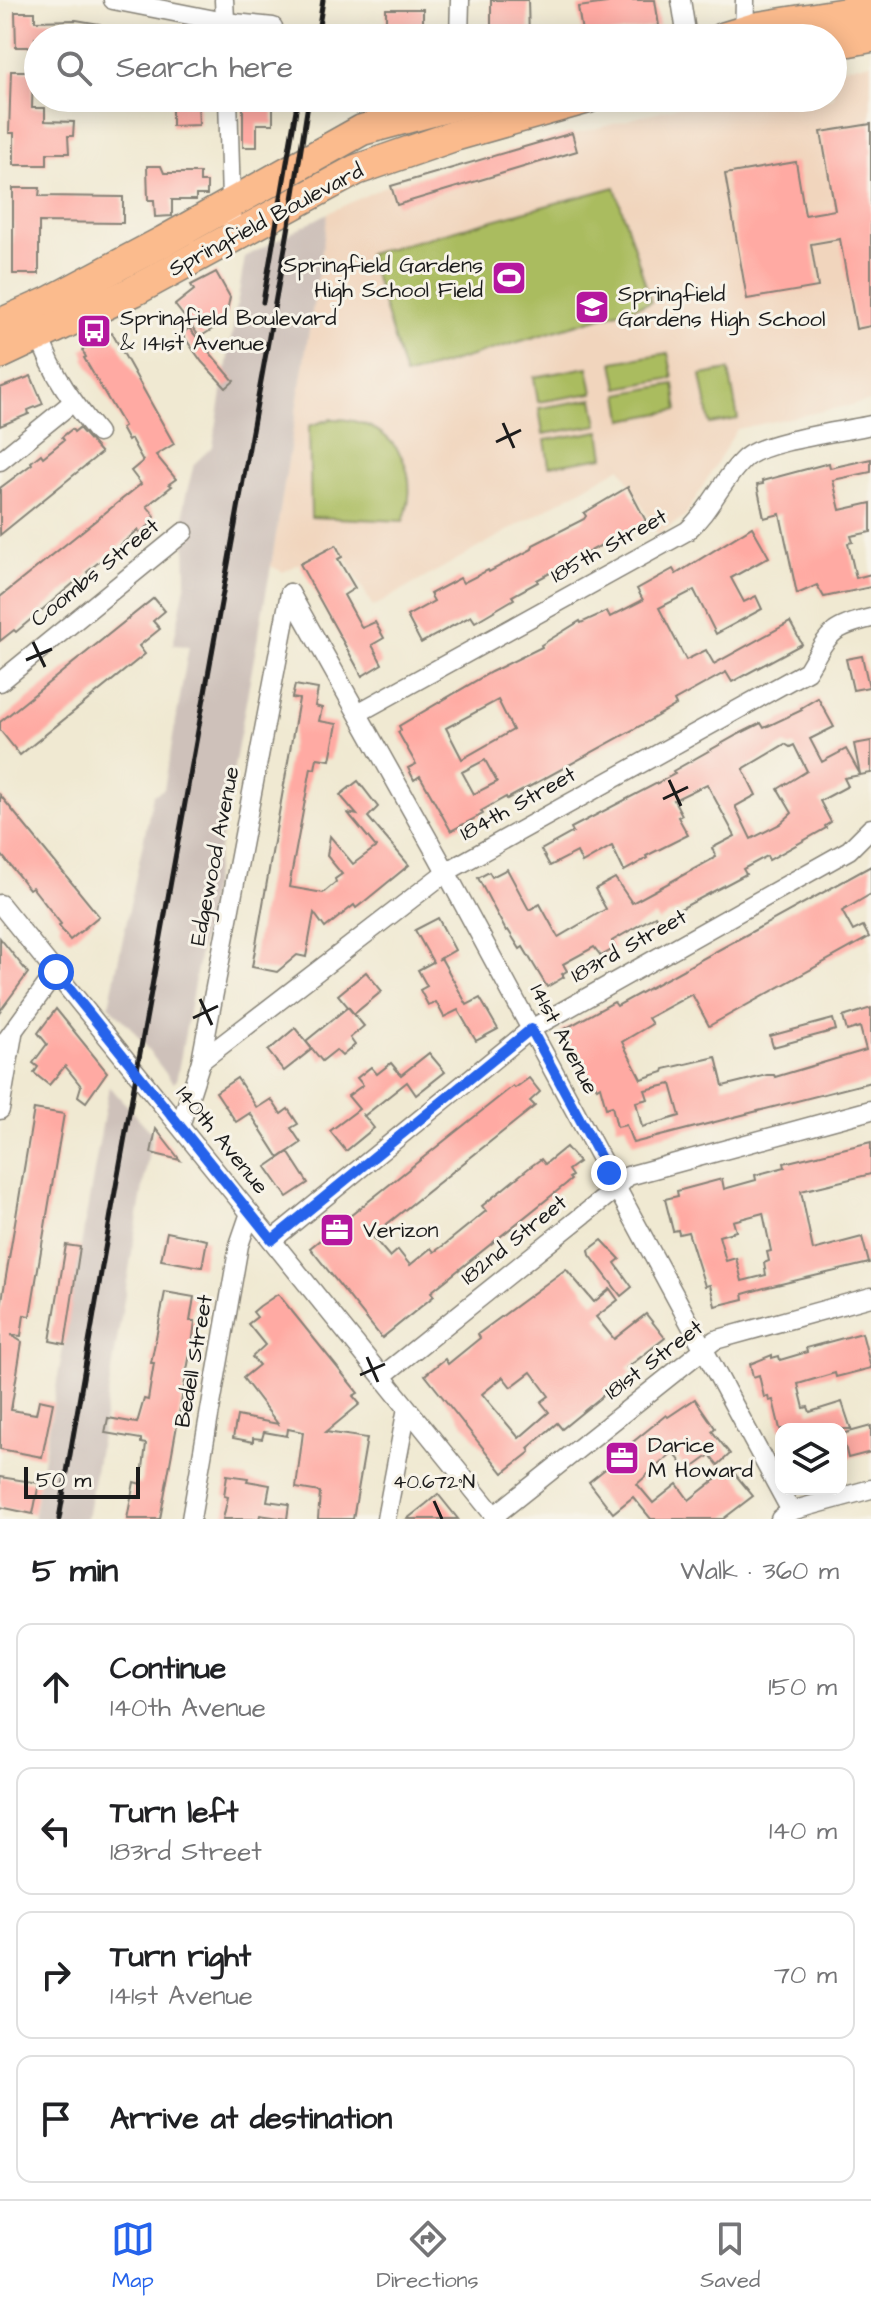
<!DOCTYPE html>
<meta charset="utf-8">
<style>
body{margin:0;font-family:"Architects Daughter",sans-serif;background:#f2f2f2;color:#202124}
.controls{position:absolute;right:24px;bottom:24px;display:grid;overflow:hidden;border-radius:16px;box-shadow:0 4px 20px #0003}
.controls button{width:72px;height:72px;display:grid;place-items:center;padding:0;border:0;border-bottom:2px solid #e0e0e0;background:#fff;color:#202124;font:40px sans-serif}
.scale{position:absolute;left:24px;bottom:20px;width:116px;box-sizing:border-box;padding-left:8px;border:4px solid #1c1c1c;border-top:0;font-size:22px;line-height:28px;white-space:nowrap;color:#1c1c1c;-webkit-text-stroke:6px #f7f3e8;paint-order:stroke}
.stop{position:absolute;width:24px;height:24px;margin:-18px;border:6px solid #2563eb;border-radius:50%;background:#fff}
.stop.end{background:#2563eb;border-color:#fff;box-shadow:0 2px 8px #0008}
.list{margin:0;padding:0;list-style:none}
h2{display:flex;justify-content:space-between;align-items:center;height:104px;margin:0;padding:0 32px;font-size:34px}
h2 small{font-size:26px;font-weight:400;color:#757577}
.list li{display:grid;grid-template-columns:52px 1fr auto;gap:24px;align-items:center;box-sizing:border-box;height:128px;margin:0 16px 16px;padding:0 16px;border:2px solid #e0e0e0;border-radius:16px}
.list b{display:block;font-size:30px;white-space:nowrap}
.list p{margin:0;font-size:26px;white-space:nowrap;color:#757577}
.list em{font-size:26px;font-style:normal;color:#757577}
.icon{flex:none;width:44px;height:44px;fill:none;stroke:currentColor;stroke-width:2;stroke-linecap:round;stroke-linejoin:round}
.map{position:relative;flex:none;width:871px;height:1519px;overflow:hidden}
.search{position:absolute;background:#fff;box-shadow:0 4px 20px #0003;left:24px;right:24px;top:24px;height:88px;display:flex;align-items:center;gap:20px;box-sizing:border-box;padding:0 28px;border-radius:44px;color:#757577;font-size:30px}
.sheet{height:680px;background:#fff}
nav{display:flex;justify-content:space-around;align-items:center;box-sizing:border-box;height:112px;border-top:2px solid #e0e0e0;background:#fff;font-size:22px;color:#757577}
nav a{display:grid;justify-items:center;gap:4px}
nav .on{color:#2563eb}
.map>svg:first-child{display:block}
</style>
<div class="map">
<svg width="871" height="1519" viewBox="0 0 871 1519">
<rect width="100%" height="100%" fill="#f7f3e8"/>
<filter id="ink" filterUnits="userSpaceOnUse"><feTurbulence type="fractalNoise" baseFrequency=".0125" numOctaves="2"/><feDisplacementMap in="SourceGraphic" scale="16" xChannelSelector="R" yChannelSelector="G"/><feConvolveMatrix kernelMatrix="1 2 1 2 8 2 1 2 1" color-interpolation-filters="sRGB"/></filter>
<filter id="wash" filterUnits="userSpaceOnUse"><feTurbulence type="fractalNoise" baseFrequency=".006" numOctaves="4" result="noise"/><feDisplacementMap in="SourceGraphic" scale="32" xChannelSelector="R" yChannelSelector="G"/><feGaussianBlur stdDeviation="1.8" result="paint"/><feColorMatrix in="noise" values="0 0 0 0 0 0 0 0 0 0 0 0 0 0 0 0 0 1.4 0 .05"/><feComposite in="paint" operator="in"/></filter>
<g filter="url(#wash)">
<rect width="100%" height="100%" fill="#f0e9d2"/>
<path fill="#f1d5bd" d="M 871,63 L 871,401 L 737,429 L 685,516 L 658,535 L 621,467 L 373,607 L 338,543 L 283,572 L 271,566 L 328,213 L 390,184 L 709,98 L 833,98 L 833,69 Z"/>
<g fill="#cec1ba">
<path d="M 328,213 L 271,566 L 181,1055 L 176,1081 L 173,1083 L 133,1030 L 109,1005 L 153,795 L 164,789 L 189,646 L 173,645 L 186,581 L 184,503 L 194,464 L 213,446 L 245,257 Z"/>
<path d="M 109,1086 L 152,1133 L 87,1519 L 33,1519 Z"/>
</g>
<g fill="#aabc5f" stroke="#636c3e" stroke-width="2">
<path d="M 615,187 L 651,302 L 405,376 L 368,254 Z"/>
<path d="M 668,353 L 673,378 L 618,388 L 613,362 Z"/>
<path d="M 588,367 L 593,393 L 538,402 L 534,377 Z"/>
<path d="M 729,370 L 738,419 L 710,424 L 701,375 Z"/>
<path d="M 674,384 L 678,410 L 623,420 L 619,394 Z"/>
<path d="M 593,399 L 598,425 L 543,434 L 539,408 Z"/>
<path d="M 331,419 C 389,417 425,467 403,521 L 311,517 L 309,426 Z"/>
<path d="M 600,431 L 604,457 L 549,466 L 545,440 Z"/>
</g>
<g id="blocks">
<g fill="#ffaaa3" fill-rule="evenodd">
<path d="M 491,0 L 528,0 L 529,38 L 491,38 Z"/>
<path d="M 606,0 L 655,0 L 659,26 L 583,38 L 578,7 L 607,3 Z"/>
<rect x="386" y="9" width="37" height="29"/>
<path d="M 15,12 L 35,12 L 35,21 L 76,20 L 100,24 L 99,38 L 35,38 L 35,47 L 16,47 Z"/>
<path d="M 11,71 L 33,71 L 32,108 L 45,108 L 45,121 L 74,122 L 73,136 L 68,136 L 69,153 L 47,153 L 47,165 L 14,165 L 14,133 L 9,133 Z"/>
<path d="M 176,98 L 190,98 L 190,101 L 198,101 L 199,125 L 172,126 L 172,102 L 176,102 Z"/>
<path d="M 243,98 L 273,98 L 273,124 L 257,124 L 257,147 L 243,147 Z"/>
<path d="M 871,124 L 871,326 L 856,329 L 840,239 L 811,244 L 818,287 L 747,299 L 725,174 L 796,162 L 805,215 L 835,210 L 821,132 Z"/>
<path d="M 572,133 L 577,151 L 397,205 L 391,186 Z"/>
<path d="M 147,166 L 161,166 L 164,173 L 200,173 L 200,182 L 207,182 L 207,195 L 196,195 L 196,200 L 172,200 L 172,216 L 155,217 L 154,200 L 148,200 Z"/>
<path d="M 13,188 L 40,188 L 39,196 L 123,197 L 123,223 L 39,222 L 39,274 L 13,274 Z"/>
<path d="M 216,272 L 230,297 L 225,321 L 200,337 L 175,305 L 194,290 L 191,285 Z"/>
<path d="M 189,328 L 234,381 L 226,388 L 202,362 L 182,334 Z"/>
<path d="M 112,333 L 174,444 L 156,455 L 176,479 L 169,484 L 172,486 L 147,506 L 155,516 L 149,521 L 151,524 L 140,533 L 138,530 L 118,547 L 120,549 L 109,557 L 107,555 L 87,572 L 89,574 L 78,583 L 76,581 L 16,632 L 14,630 L 0,641 L 0,597 L 141,484 L 131,471 L 143,461 L 131,439 L 128,441 L 121,428 L 124,426 L 84,358 L 86,357 L 82,350 Z"/>
<path d="M 31,376 L 43,404 L 28,410 L 29,414 L 0,426 L 0,388 Z"/>
<path d="M 79,428 L 101,453 L 0,535 L 0,488 L 32,464 L 31,462 L 41,454 L 43,457 L 64,440 L 62,437 L 72,429 L 74,432 Z"/>
<path d="M 871,459 L 871,472 L 833,480 L 840,510 L 871,503 L 871,532 L 851,536 L 853,542 L 848,543 L 856,578 L 871,574 L 871,587 L 824,597 L 817,585 L 797,594 L 780,514 L 764,518 L 757,485 L 763,484 L 762,481 L 829,463 L 830,468 Z"/>
<path d="M 628,487 L 646,521 L 537,580 L 538,582 L 512,596 L 514,599 L 475,622 L 471,616 L 421,643 L 407,616 L 434,601 L 430,594 L 460,578 L 463,583 L 488,570 L 489,572 L 532,549 L 533,545 L 584,519 L 586,516 L 584,513 Z"/>
<path d="M 752,527 L 769,557 L 731,578 L 744,602 L 756,596 L 762,609 L 716,634 L 694,590 L 659,608 L 686,660 L 706,650 L 714,664 L 790,622 L 802,644 L 732,682 L 726,672 L 674,701 L 676,705 L 640,726 L 507,799 L 506,797 L 481,811 L 483,814 L 451,831 L 420,776 L 414,780 L 408,768 L 416,764 L 398,732 L 401,730 L 399,726 L 491,672 L 542,647 L 541,645 L 580,621 L 581,623 L 607,611 L 610,617 L 643,600 L 637,589 L 673,569 L 676,574 ZM 498,700 L 513,730 L 462,759 L 446,728 ZM 485,760 L 497,782 L 474,794 L 462,772 Z"/>
<path d="M 336,545 L 342,557 L 338,559 L 355,588 L 344,595 L 362,628 L 375,622 L 384,638 L 372,645 L 382,664 L 362,676 L 300,564 Z"/>
<path d="M 154,598 L 165,611 L 153,621 L 160,629 L 139,646 L 145,654 L 20,755 L 0,730 L 0,722 Z"/>
<path d="M 862,656 L 869,687 L 853,690 L 846,659 Z"/>
<path d="M 295,685 L 318,689 L 315,706 L 322,708 L 319,721 L 337,724 L 330,760 L 317,758 L 315,769 L 311,768 L 289,887 L 323,893 L 336,882 L 335,879 L 342,874 L 327,856 L 330,836 L 353,864 L 376,847 L 348,813 L 357,815 L 340,795 L 358,781 L 378,807 L 368,817 L 409,865 L 365,901 L 356,908 L 354,905 L 325,928 L 314,913 L 306,957 L 297,955 L 277,972 L 252,967 L 299,699 L 292,698 Z"/>
<path d="M 818,698 L 834,727 L 810,739 L 822,762 L 846,749 L 860,774 L 854,744 L 871,741 L 871,773 L 844,778 L 848,786 L 820,801 L 831,822 L 825,826 L 826,828 L 769,860 L 767,856 L 743,869 L 746,874 L 658,921 L 655,916 L 612,941 L 615,948 L 601,956 L 594,947 L 563,964 L 567,971 L 562,974 L 564,977 L 547,987 L 523,947 L 520,949 L 508,930 L 506,931 L 478,878 L 489,872 L 492,877 L 507,869 L 529,910 L 540,904 L 558,937 L 606,909 L 595,889 L 615,878 L 632,903 L 654,891 L 716,857 L 712,848 L 735,836 L 707,784 L 674,800 L 682,815 L 678,817 L 688,835 L 646,856 L 647,858 L 624,871 L 612,846 L 582,863 L 577,852 L 550,866 L 541,850 L 573,832 L 571,828 L 675,774 L 673,771 L 737,735 L 761,723 L 764,728 L 802,710 L 801,708 ZM 785,744 L 790,747 L 794,745 L 807,771 L 778,789 L 792,813 L 780,824 L 751,839 L 736,808 L 736,806 L 756,795 L 743,769 Z"/>
<path d="M 0,795 L 99,916 L 70,940 L 59,926 L 61,924 L 32,887 L 29,889 L 0,853 Z"/>
<path d="M 871,866 L 871,894 L 842,911 L 853,931 L 863,926 L 869,937 L 709,1026 L 692,994 L 648,1018 L 652,1024 L 622,1042 L 641,1079 L 663,1072 L 664,1069 L 716,1057 L 723,1086 L 767,1075 L 774,1075 L 775,1077 L 866,1050 L 860,1027 L 847,1031 L 843,1017 L 871,1008 L 871,1082 L 633,1143 L 626,1125 L 617,1127 L 612,1106 L 606,1108 L 600,1086 L 597,1088 L 582,1066 L 579,1068 L 561,1031 L 614,1002 L 617,1006 ZM 671,1084 L 680,1116 L 642,1127 L 636,1102 L 648,1099 L 645,1090 Z"/>
<path d="M 438,918 L 455,950 L 438,960 L 441,958 L 467,1005 L 480,998 L 498,1029 L 476,1041 L 458,1010 L 444,1017 L 436,1002 L 428,1005 L 420,990 L 427,986 L 418,970 L 433,962 L 415,930 Z"/>
<path d="M 0,938 L 28,973 L 0,1011 Z"/>
<path d="M 366,972 L 382,991 L 354,1014 L 338,995 Z"/>
<path d="M 348,1007 L 364,1026 L 350,1038 L 355,1045 L 342,1056 L 336,1050 L 322,1061 L 306,1041 Z"/>
<path d="M 56,1009 L 107,1072 L 86,1102 L 78,1096 L 81,1086 L 65,1066 L 49,1085 L 34,1073 L 38,1067 L 33,1063 L 47,1044 L 38,1033 Z"/>
<path d="M 833,1019 L 836,1030 L 773,1047 L 770,1036 Z"/>
<path d="M 295,1028 L 312,1049 L 284,1071 L 268,1051 Z"/>
<path d="M 429,1053 L 445,1072 L 416,1095 L 407,1082 L 364,1116 L 362,1113 L 374,1128 L 346,1151 L 330,1131 L 359,1109 L 348,1096 L 363,1085 L 357,1078 L 371,1067 L 377,1074 L 391,1063 L 401,1075 Z"/>
<path d="M 237,1078 L 257,1108 L 271,1099 L 281,1114 L 288,1109 L 298,1124 L 291,1128 L 301,1143 L 279,1158 L 250,1113 L 236,1122 L 216,1092 Z"/>
<path d="M 529,1078 L 540,1092 L 530,1101 L 535,1106 L 372,1236 L 390,1257 L 398,1250 L 410,1265 L 431,1248 L 434,1252 L 444,1245 L 486,1211 L 482,1206 L 530,1167 L 541,1159 L 545,1164 L 566,1147 L 579,1162 L 568,1170 L 572,1176 L 569,1178 L 571,1180 L 431,1292 L 434,1296 L 382,1338 L 310,1248 L 513,1086 L 515,1088 Z"/>
<path d="M 34,1109 L 64,1114 L 30,1316 L 24,1315 L 21,1336 L 11,1335 L 22,1342 L 11,1410 L 36,1414 L 39,1400 L 53,1403 L 42,1457 L 0,1449 L 0,1312 Z"/>
<path d="M 156,1129 L 180,1160 L 151,1153 Z"/>
<path d="M 871,1142 L 871,1174 L 801,1191 L 813,1250 L 862,1237 L 869,1263 L 764,1288 L 743,1294 L 744,1299 L 715,1306 L 710,1285 L 705,1286 L 688,1232 L 679,1234 L 678,1230 L 673,1231 L 665,1199 L 678,1196 L 677,1191 L 722,1179 L 724,1189 L 756,1180 L 755,1175 L 785,1167 L 784,1163 ZM 763,1213 L 771,1251 L 767,1252 L 769,1261 L 764,1263 L 766,1275 L 742,1281 L 736,1258 L 726,1261 L 719,1236 L 736,1231 L 733,1221 Z"/>
<path d="M 288,1152 L 308,1183 L 287,1197 L 266,1167 Z"/>
<path d="M 167,1232 L 207,1240 L 202,1267 L 161,1260 Z"/>
<path d="M 602,1240 L 620,1259 L 615,1263 L 632,1287 L 621,1296 L 590,1255 L 589,1250 Z"/>
<path d="M 66,1245 L 80,1247 L 65,1344 L 50,1341 Z"/>
<path d="M 566,1269 L 594,1302 L 610,1289 L 618,1300 L 596,1317 L 614,1339 L 646,1314 L 665,1338 L 627,1368 L 631,1373 L 611,1389 L 562,1429 L 557,1423 L 528,1448 L 530,1452 L 503,1473 L 425,1375 L 445,1359 L 448,1364 L 480,1338 L 478,1334 ZM 531,1372 L 549,1396 L 541,1402 L 549,1412 L 519,1438 L 482,1394 L 503,1377 L 511,1387 Z"/>
<path d="M 165,1292 L 194,1297 L 190,1321 L 195,1321 L 193,1337 L 160,1519 L 127,1519 L 134,1482 L 141,1484 L 146,1444 L 141,1443 L 141,1439 L 105,1433 L 108,1418 L 137,1423 L 144,1399 L 148,1400 L 154,1363 L 151,1363 Z"/>
<path d="M 278,1294 L 358,1393 L 353,1396 L 360,1404 L 326,1432 L 367,1438 L 353,1519 L 318,1519 L 320,1492 L 296,1488 L 303,1432 L 288,1429 L 287,1436 L 264,1432 L 262,1439 L 253,1438 L 253,1442 L 233,1438 L 237,1416 L 278,1424 L 243,1378 L 259,1365 L 252,1357 L 265,1345 L 248,1324 L 257,1317 L 253,1312 L 260,1306 Z"/>
<path d="M 862,1333 L 871,1368 L 836,1377 L 835,1373 L 798,1384 L 804,1408 L 808,1407 L 810,1412 L 842,1402 L 851,1429 L 780,1429 L 773,1400 L 769,1401 L 768,1396 L 764,1397 L 759,1375 L 753,1377 L 750,1364 L 772,1355 L 772,1358 L 779,1356 L 780,1360 L 807,1352 L 806,1348 Z"/>
<path d="M 695,1399 L 715,1428 L 712,1431 L 730,1454 L 718,1465 L 710,1455 L 688,1471 L 673,1452 L 637,1484 L 653,1503 L 677,1484 L 689,1500 L 730,1468 L 753,1496 L 723,1519 L 651,1519 L 633,1497 L 613,1513 L 589,1482 L 614,1462 L 612,1459 L 666,1415 L 668,1417 Z"/>
<path d="M 871,1426 L 871,1452 L 848,1458 L 842,1434 Z"/>
<path d="M 227,1475 L 248,1478 L 247,1481 L 270,1485 L 267,1501 L 289,1504 L 287,1519 L 260,1515 L 259,1519 L 223,1519 L 228,1497 L 224,1496 Z"/>
<path d="M 0,1477 L 39,1483 L 33,1514 L 0,1507 Z"/>
<path d="M 438,1494 L 458,1519 L 407,1519 L 426,1504 Z"/>
</g>
</g>
</g>
<g filter="url(#ink)">
<use href="#blocks" fill-opacity="0" stroke="#868277" stroke-width="2"/>
<g fill="none" stroke-linecap="round" stroke-linejoin="round">
<g stroke="#868277" stroke-width="21">
<g id="street">
<path d="M 113,0 L 225,22 L 273,27"/>
<path d="M 224,0 L 226,38"/>
<path d="M 681,0 L 687,38"/>
<path d="M 459,38 L 460,0"/>
<path d="M 744,38 L 745,0"/>
<path d="M 228,98 L 232,236"/>
<path d="M 40,337 C 52,374 74,404 98,433"/>
<path d="M 0,461 L 73,402"/>
<path d="M 290,593 L 438,857 L 791,1511"/>
<path d="M 0,682 L 184,532"/>
<path d="M 358,713 L 687,531 C 711,510 722,479 745,458 C 767,440 841,432 871,425"/>
<path d="M 0,904 L 497,1519"/>
<path d="M 0,1049 L 56,972"/>
<path d="M 201,1061 L 446,872 L 807,671 C 829,635 828,628 871,618"/>
<path d="M 0,1110 L 13,1034"/>
<path d="M 180,1126 L 201,1061 L 290,593"/>
<path d="M 272,1240 L 531,1029 L 849,850 L 871,828"/>
<path d="M 382,1376 L 617,1188 L 628,1176 L 871,1110"/>
<path d="M 494,1516 L 715,1340 L 871,1297"/>
<path d="M 191,1519 L 239,1245 L 250,1213"/>
<path d="M 386,1519 L 407,1408"/>
<path d="M 780,1519 L 791,1511 L 871,1489"/>
</g>
</g>
<g stroke="#868277" stroke-width="33">
<g id="primary">
<path d="M 722,38 L 758,27 L 871,9"/>
<path d="M 833,44 L 871,37"/>
<path d="M 0,324 L 49,302 L 164,241 L 362,130 L 480,98"/>
<path d="M 0,354 L 134,291 L 356,170 L 457,135 L 588,98"/>
</g>
</g>
<use href="#street" stroke="#fff" stroke-width="18"/>
<use href="#primary" stroke="#fbbb8d" stroke-width="30"/>
<g stroke="#1c1c1c" stroke-width="5">
<path d="M 317,38 L 323,0"/>
<path d="M 263,302 L 298,98"/>
<path d="M 59,1519 L 111,1214 L 288,231 L 309,98"/>
</g>
</g>
</g>
<g fill="none" stroke-linecap="round" stroke-linejoin="round" filter="url(#ink)">
<path stroke="#2563eb" stroke-width="10" d="M 56,972 L 272,1240 L 531,1029 L 609,1173"/>
</g>
<path fill="none" stroke="#1c1c1c" stroke-width="3" d="M 503,423 L 514,448M 496,442 L 521,430M 33,642 L 45,667M 26,660 L 52,649M 669,780 L 681,806M 663,799 L 688,787M 200,999 L 212,1025M 193,1018 L 218,1006M 367,1357 L 378,1382M 360,1375 L 385,1364M 434,1501 L 442,1519"/>
<defs>
<g id="stadium-square" transform="scale(1.8)"><rect x="-9" y="-9" width="18" height="18" rx="4" fill="#b5179e" stroke="#f7f3e8"/><path d="M0-5a6.5 5 0 1 0 0 10a6.5 5 0 1 0 0-10ZM-3.5-1.8h7v3.6h-7Z" fill="#fff"/></g>
<g id="school-square" transform="scale(1.8)"><rect x="-9" y="-9" width="18" height="18" rx="4" fill="#b5179e" stroke="#f7f3e8"/><path d="M0-5L7-2L0 1L-7-2ZM-4 1L0 2.5L4 1V4Q0 6-4 4Z" fill="#fff"/></g>
<g id="bus-square" transform="scale(1.8)"><rect x="-9" y="-9" width="18" height="18" rx="4" fill="#b5179e" stroke="#f7f3e8"/><path d="M-5-6H5V4H4V6H2V4H-2V6H-4V4H-5ZM-3.5-4V0h7V-4ZM-3.5 1.2v1.5H-2V1.2ZM2 1.2v1.5H3.5V1.2Z" fill="#fff"/></g>
<g id="office-square" transform="scale(1.8)"><rect x="-9" y="-9" width="18" height="18" rx="4" fill="#b5179e" stroke="#f7f3e8"/><path d="M-6-3h4V-5.5h4V-3h4V5H-6ZM-1-4.5V-3h2v-1.5ZM-6 0V1H6V0Z" fill="#fff"/></g>
</defs>
<g fill-rule="evenodd">
<use href="#stadium-square" x="509" y="278"/>
<use href="#school-square" x="592" y="307"/>
<use href="#bus-square" x="94" y="331"/>
<use href="#office-square" x="337" y="1230"/>
<use href="#office-square" x="622" y="1458"/>
</g>
<g text-anchor="middle" dominant-baseline="central" stroke-width="6" stroke-linejoin="round" paint-order="stroke">
<g font-size="22" fill="#1c1c1c" stroke="#f7f3e8">
<text transform="translate(266 220) rotate(-28)">Springfield Boulevard</text>
<text transform="translate(609 546) rotate(-29)">185th Street</text>
<text transform="translate(95 573) rotate(-39)">Coombs Street</text>
<text transform="translate(518 804) rotate(-29)">184th Street</text>
<text transform="translate(215 856) rotate(-79)">Edgewood Avenue</text>
<text transform="translate(629 946) rotate(-29)">183rd Street</text>
<text transform="translate(564 1039) rotate(62)">141st Avenue</text>
<text transform="translate(222 1140) rotate(51)">140th Avenue</text>
<text transform="translate(514 1240) rotate(-39)">182nd Street</text>
<text transform="translate(654 1360) rotate(-37)">181st Street</text>
<text transform="translate(194 1361) rotate(-80)">Bedell Street</text>
</g>
<g font-size="22" fill="#1c1c1c" stroke="#f7f3e8" text-anchor="start">
<text x="483" y="265" text-anchor="end">Springfield Gardens<tspan x="483" dy="25">High School Field</tspan></text>
<text x="618" y="294">Springfield<tspan x="618" dy="25">Gardens High School</tspan></text>
<text x="120" y="318">Springfield Boulevard<tspan x="120" dy="25">&amp; 141st Avenue</tspan></text>
<text x="363" y="1230">Verizon</text>
<text x="648" y="1445">Darice<tspan x="648" dy="25">M Howard</tspan></text>
</g>
</g>
<g font-size="20" text-anchor="middle" fill="#1c1c1c" stroke="#f7f3e8" stroke-width="6" stroke-linejoin="round" paint-order="stroke">
<text x="434" y="1488">40.672°N</text>
</g>
</svg>
<div class="controls">
<button><svg class="icon" aria-label="layers" viewBox="0 0 24 24"><path d="M12 4l9 5-9 5-9-5zM3 14l9 5 9-5"/></svg></button>
</div>
<div class="scale">50 m</div>
<div class="stop" style="left:56px;top:972px"></div>
<div class="stop end" style="left:609px;top:1173px"></div>
<div class="search"><svg class="icon" aria-label="search" viewBox="0 0 24 24"><circle cx="10" cy="10" r="6"/><path d="M15 15l6 6"/></svg>Search here</div>
</div>
<section class="sheet">
<h2>5 min<small>Walk · 360 m</small></h2>
<ul class="list">
<li><svg class="icon" aria-label="ahead" viewBox="0 0 24 24"><path d="M12 20V5M6 11l6-6 6 6"/></svg><div><b>Continue</b><p>140th Avenue</p></div><em>150 m</em></li>
<li><svg class="icon" aria-label="left" viewBox="0 0 24 24"><path d="M17 20v-9H6M10 6l-5 5 5 5"/></svg><div><b>Turn left</b><p>183rd Street</p></div><em>140 m</em></li>
<li><svg class="icon" aria-label="right" viewBox="0 0 24 24"><path d="M7 20v-9h11M14 6l5 5-5 5"/></svg><div><b>Turn right</b><p>141st Avenue</p></div><em>70 m</em></li>
<li><svg class="icon" aria-label="arrive" viewBox="0 0 24 24"><path d="M6 21V4h12l-3 4 3 4H6"/></svg><div><b>Arrive at destination</b></div></li>
</ul>
</section>
<nav>
<a class="on"><svg class="icon" aria-label="map" viewBox="0 0 24 24"><path d="M3 6l6-2 6 2 6-2v14l-6 2-6-2-6 2zM9 4v14M15 6v14"/></svg>Map</a>
<a><svg class="icon" aria-label="directions" viewBox="0 0 24 24"><path d="M12 3l9 9-9 9-9-9zM9 14v-3h6M13 9l2 2-2 2"/></svg>Directions</a>
<a><svg class="icon" aria-label="saved" viewBox="0 0 24 24"><path d="M7 4h10v16l-5-4-5 4z"/></svg>Saved</a>
</nav>
